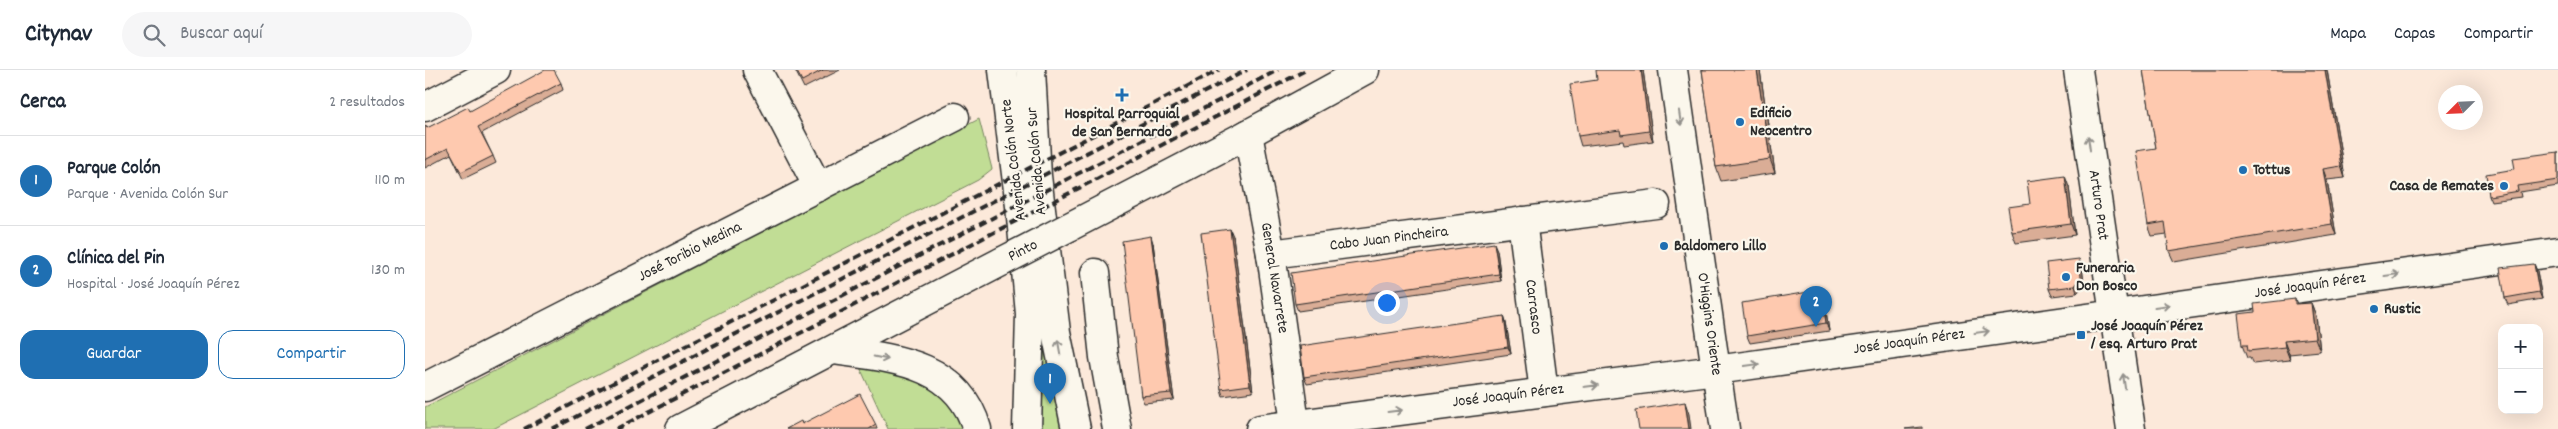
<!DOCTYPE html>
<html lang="es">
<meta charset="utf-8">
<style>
body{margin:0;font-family:Dekko,sans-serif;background:#f6f6f7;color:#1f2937}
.controls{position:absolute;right:15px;bottom:15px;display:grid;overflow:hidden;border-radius:10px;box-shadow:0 5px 20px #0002}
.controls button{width:45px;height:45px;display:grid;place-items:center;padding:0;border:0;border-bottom:1px solid #e0e1e3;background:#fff;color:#1f2937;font:25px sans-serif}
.compass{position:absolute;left:2013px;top:15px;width:45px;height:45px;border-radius:50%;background:#fff;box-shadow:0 5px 20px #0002;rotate:246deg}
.you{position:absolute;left:961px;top:232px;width:18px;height:18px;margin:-12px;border:4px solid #fff;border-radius:50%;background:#1a73e8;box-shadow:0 0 0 8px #1a73e833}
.badge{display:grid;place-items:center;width:32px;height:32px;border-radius:50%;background:#1f6fb2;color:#fff;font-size:16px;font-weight:700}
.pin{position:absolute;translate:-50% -41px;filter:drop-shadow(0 1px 2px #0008)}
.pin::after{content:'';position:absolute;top:26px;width:18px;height:15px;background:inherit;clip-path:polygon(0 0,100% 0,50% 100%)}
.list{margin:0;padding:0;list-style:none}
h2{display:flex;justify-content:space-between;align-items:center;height:65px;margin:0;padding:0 20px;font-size:21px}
h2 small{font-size:16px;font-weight:400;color:#747a83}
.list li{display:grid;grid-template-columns:32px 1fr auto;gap:15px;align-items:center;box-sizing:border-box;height:90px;padding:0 20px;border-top:1px solid #e0e1e3}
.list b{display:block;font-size:19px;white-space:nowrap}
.list p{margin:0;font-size:16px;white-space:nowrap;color:#747a83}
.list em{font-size:16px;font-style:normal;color:#747a83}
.actions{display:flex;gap:10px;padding:15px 20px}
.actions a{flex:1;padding:11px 0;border:1px solid #1f6fb2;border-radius:15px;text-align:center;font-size:18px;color:#1f6fb2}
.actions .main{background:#1f6fb2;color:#fff}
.icon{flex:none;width:28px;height:28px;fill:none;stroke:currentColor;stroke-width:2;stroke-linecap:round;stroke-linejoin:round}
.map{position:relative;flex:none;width:2133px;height:359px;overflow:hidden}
header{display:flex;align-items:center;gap:30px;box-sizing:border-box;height:70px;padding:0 25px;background:#fff;border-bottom:1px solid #e0e1e3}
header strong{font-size:24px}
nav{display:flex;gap:28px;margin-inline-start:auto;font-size:18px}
.search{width:350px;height:45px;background:#f6f6f7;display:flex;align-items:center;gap:12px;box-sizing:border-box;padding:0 18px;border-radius:28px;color:#747a83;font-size:19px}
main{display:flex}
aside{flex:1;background:#fff}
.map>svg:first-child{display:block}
</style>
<header>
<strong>Citynav</strong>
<div class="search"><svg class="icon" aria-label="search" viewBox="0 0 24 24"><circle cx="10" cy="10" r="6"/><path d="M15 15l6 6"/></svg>Buscar aquí</div>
<nav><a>Mapa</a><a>Capas</a><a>Compartir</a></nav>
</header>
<main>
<aside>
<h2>Cerca<small>2 resultados</small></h2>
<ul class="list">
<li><span class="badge">1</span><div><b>Parque Colón</b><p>Parque · Avenida Colón Sur</p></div><em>110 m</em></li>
<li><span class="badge">2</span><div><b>Clínica del Pin</b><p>Hospital · José Joaquín Pérez</p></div><em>130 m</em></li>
</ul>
<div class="actions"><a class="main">Guardar</a><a>Compartir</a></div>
</aside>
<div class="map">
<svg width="2133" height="359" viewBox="0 0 2133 359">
<rect width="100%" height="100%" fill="#fce9da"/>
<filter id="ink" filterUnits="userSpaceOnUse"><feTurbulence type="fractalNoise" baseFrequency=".02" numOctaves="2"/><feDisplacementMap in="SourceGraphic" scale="10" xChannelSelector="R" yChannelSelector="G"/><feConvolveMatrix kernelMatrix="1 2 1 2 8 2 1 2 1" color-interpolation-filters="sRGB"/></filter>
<g filter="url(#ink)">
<g fill="#c1dd95" stroke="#768460">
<path d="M 554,49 L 567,99 L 553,110 L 68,359 L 0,359 L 0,337 Z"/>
<path d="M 622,280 L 641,359 L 614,359 L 619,283 Z"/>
<path d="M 433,293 L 487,306 L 523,324 L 543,359 L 463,359 Z"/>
</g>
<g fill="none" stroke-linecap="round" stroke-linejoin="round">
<g stroke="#2b2b2b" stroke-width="31">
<g id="minor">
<path d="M 332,0 L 393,117"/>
<path d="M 1653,0 L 1706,359"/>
<path d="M 0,37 L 71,0"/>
<path d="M 823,64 L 846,184 L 870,353"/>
<path d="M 1097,151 L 1119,322"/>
<path d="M 846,184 L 1231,134"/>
<path d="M 670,203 L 679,287 L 692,359"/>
<path d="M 1291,300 L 1300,359"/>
<path d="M 0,317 L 530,47"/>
</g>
</g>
<g stroke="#2b2b2b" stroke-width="31">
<g id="major">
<path d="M 578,0 L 595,136 L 605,244 L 602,359"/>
<path d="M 606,0 L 612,106 L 631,262 L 651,359"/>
<path d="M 1248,0 L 1291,300"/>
<path d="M 644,157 L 823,64 L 940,0"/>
<path d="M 408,280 C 466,288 533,292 552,359"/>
<path d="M 255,359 L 578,191"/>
<path d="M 835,359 L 1291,300 L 2133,182"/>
</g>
</g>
<use href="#minor" stroke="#fbf7ec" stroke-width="28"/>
<use href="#major" stroke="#fbf7ec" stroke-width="28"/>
<g stroke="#2b2b2b" stroke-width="4" stroke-dasharray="8 4" stroke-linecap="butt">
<path d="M 99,359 L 794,0"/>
<path d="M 127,359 L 822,0"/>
<path d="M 160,359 L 853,0"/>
<path d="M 191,359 L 881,0"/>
</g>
<g stroke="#2b2b2b" stroke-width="31" stroke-linecap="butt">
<path id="major-bridge" d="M 578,191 L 644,157"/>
</g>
<use href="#major-bridge" stroke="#fbf7ec" stroke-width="28"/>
</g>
<g fill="#daad96" stroke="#2b2b2b">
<path d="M 370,0 L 415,0 L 379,18 Z"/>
<path d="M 1218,0 L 1228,71 L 1199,75 L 1198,71 L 1156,76 L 1153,66 L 1172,10 Z"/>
<path d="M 1277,0 L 1335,0 L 1350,103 L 1296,111 L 1291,97 Z"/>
<path d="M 1718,0 L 1902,0 L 1920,108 L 1902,110 L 1911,165 L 1749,192 L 1744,181 L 1742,164 L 1727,166 L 1723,155 L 1731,78 Z"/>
<path d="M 136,13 L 138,20 L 57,63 L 68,86 L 71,93 L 38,109 L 26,84 L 0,98 L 0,55 L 2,58 L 45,41 Z"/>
<path d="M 2133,82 L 2133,116 L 2095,122 L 2096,127 L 2066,131 L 2064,126 L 2090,99 Z"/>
<path d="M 1644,117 L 1650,165 L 1591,173 L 1587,162 L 1605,134 Z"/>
<path d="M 808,166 L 828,322 L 798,326 L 796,319 Z"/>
<path d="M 728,173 L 749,330 L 719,333 L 716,326 Z"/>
<path d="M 1072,180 L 1076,211 L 873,241 L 870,234 Z"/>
<path d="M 2109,194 L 2112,201 L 2117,229 L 2083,235 L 2080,228 Z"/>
<path d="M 1657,197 L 1659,214 L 1652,223 L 1627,226 L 1624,219 Z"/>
<path d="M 1396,220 L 1399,228 L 1404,261 L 1325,273 L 1322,266 Z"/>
<path d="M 1870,229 L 1872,234 L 1886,233 L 1891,246 L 1895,281 L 1864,284 L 1865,290 L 1828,294 L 1825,288 L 1822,288 L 1817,275 L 1830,242 Z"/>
<path d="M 1079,246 L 1081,253 L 1086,284 L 882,314 L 879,307 Z"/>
<path d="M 377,354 L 451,355 L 452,359 L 361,359 Z"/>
</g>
<g fill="#b28d7a" stroke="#2b2b2b">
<path d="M 1216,0 L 1218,0 L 1228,71 L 1224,61 Z"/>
<path d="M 1332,0 L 1335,0 L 1350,103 L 1345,89 Z"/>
<path d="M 1900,0 L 1902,0 L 1920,108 L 1916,96 Z"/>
<path d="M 1898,99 L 1902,110 L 1911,165 L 1907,154 Z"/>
<path d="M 1640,106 L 1644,117 L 1650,165 L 1646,154 Z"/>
<path d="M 805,159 L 808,166 L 828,322 L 825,315 Z"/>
<path d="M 726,166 L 728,173 L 749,330 L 746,323 Z"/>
<path d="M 1069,173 L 1072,180 L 1076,211 L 1074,204 Z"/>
<path d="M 1654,189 L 1657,197 L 1659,214 L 1652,223 L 1650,216 Z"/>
<path d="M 2109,194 L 2112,201 L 2117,229 L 2114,222 Z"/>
<path d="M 1396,220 L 1399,228 L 1404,261 L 1401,253 Z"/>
<path d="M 1886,233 L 1891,246 L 1895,281 L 1890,268 Z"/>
<path d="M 1079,246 L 1081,253 L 1086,284 L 1083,277 Z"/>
<path d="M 1859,271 L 1864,284 L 1865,290 L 1860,277 Z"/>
<path d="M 1260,332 L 1264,344 L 1266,359 L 1264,359 Z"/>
</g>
<g fill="#fec9af" stroke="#2b2b2b">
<path d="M 120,0 L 129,0 L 136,13 L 53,57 L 68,86 L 36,102 L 23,78 L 0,90 L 0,55 L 2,58 L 43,37 L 45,41 Z"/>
<path d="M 371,0 L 398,0 L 377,11 Z"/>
<path d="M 1171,0 L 1216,0 L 1224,61 L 1196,65 L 1195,60 L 1153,66 L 1145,14 L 1172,10 Z"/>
<path d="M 1277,0 L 1332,0 L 1345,89 L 1291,97 Z"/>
<path d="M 1718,0 L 1900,0 L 1916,96 L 1898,99 L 1907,154 L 1744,181 L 1740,152 L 1723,155 L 1711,81 L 1731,78 Z"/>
<path d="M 2133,82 L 2133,110 L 2092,116 L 2093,121 L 2064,126 L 2061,104 L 2090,99 L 2088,88 Z"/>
<path d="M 1640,106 L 1646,154 L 1587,162 L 1583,137 L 1605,134 L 1602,111 Z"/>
<path d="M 805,159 L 825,315 L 796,319 L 776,163 Z"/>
<path d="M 726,166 L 746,323 L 716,326 L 697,171 Z"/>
<path d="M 1069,173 L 1074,204 L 870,234 L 866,203 Z"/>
<path d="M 1654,189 L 1656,207 L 1650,216 L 1624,219 L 1621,193 Z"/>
<path d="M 2109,194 L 2114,222 L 2080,228 L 2075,198 Z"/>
<path d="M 1396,220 L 1401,253 L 1322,266 L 1317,233 Z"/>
<path d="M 1870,229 L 1870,234 L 1886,233 L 1890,268 L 1859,271 L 1860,277 L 1823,281 L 1822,275 L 1817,275 L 1813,244 L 1830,242 L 1829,234 Z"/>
<path d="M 1079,246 L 1083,277 L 879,307 L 875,276 Z"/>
<path d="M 435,324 L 451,355 L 444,359 L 361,359 L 376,351 L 377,354 Z"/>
<path d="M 1260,332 L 1264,359 L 1214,359 L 1211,340 Z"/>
<path d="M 1497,357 L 1497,359 L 1480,359 Z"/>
</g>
<defs><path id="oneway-shaft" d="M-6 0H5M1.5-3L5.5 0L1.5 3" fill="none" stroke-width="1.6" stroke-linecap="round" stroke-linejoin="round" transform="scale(1.25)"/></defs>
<g stroke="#93918c">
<use href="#oneway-shaft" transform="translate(1255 48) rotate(82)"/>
<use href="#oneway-shaft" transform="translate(1664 73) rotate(-98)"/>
<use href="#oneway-shaft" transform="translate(1967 205) rotate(-8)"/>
<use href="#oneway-shaft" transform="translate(1737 236) rotate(-8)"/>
<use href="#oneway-shaft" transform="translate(1557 262) rotate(-8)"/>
<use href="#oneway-shaft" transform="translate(634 277) rotate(-100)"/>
<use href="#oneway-shaft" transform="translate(456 288) rotate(12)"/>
<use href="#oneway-shaft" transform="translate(1327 295) rotate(-8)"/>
<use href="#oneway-shaft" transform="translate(1699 311) rotate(-98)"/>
<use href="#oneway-shaft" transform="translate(1166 316) rotate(-7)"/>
<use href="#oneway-shaft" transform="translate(970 341) rotate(-7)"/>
</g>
</g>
<g fill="#1f6fb2" stroke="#fbf7ec" stroke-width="2">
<path d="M694.5 17.5h5v5h5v5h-5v5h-5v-5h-5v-5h5z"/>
<circle cx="1315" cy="52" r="5"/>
<circle cx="1818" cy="100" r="5"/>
<circle cx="2079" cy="116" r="5"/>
<circle cx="1239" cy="176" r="5"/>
<circle cx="1641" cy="207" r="5"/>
<circle cx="1949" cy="239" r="5"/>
<rect x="1651" y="260" width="10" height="10" rx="2.5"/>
</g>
<g text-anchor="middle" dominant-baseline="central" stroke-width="4.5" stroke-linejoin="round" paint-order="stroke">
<g font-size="16" font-weight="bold" fill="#2b2b2b" stroke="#fbf7ec" text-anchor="start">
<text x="1325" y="43">Edificio<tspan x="1325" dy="18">Neocentro</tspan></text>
<text x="697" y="44" text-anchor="middle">Hospital Parroquial<tspan x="697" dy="18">de San Bernardo</tspan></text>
<text x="1828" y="100">Tottus</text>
<text x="2069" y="116" text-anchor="end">Casa de Remates</text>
<text x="1249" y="176">Baldomero Lillo</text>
<text x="1651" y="198">Funeraria<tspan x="1651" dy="18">Don Bosco</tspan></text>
<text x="1959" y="239">Rustic</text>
<text x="1666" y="256">José Joaquín Pérez<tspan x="1666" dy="18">/ esq. Arturo Prat</tspan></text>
</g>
<g font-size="16" fill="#2b2b2b" stroke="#fbf7ec">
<text transform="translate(589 90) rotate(-97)">Avenida Colón Norte</text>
<text transform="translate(612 91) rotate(-95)">Avenida Colón Sur</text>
<text transform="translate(1673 135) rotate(82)">Arturo Prat</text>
<text transform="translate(964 169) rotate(-7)">Cabo Juan Pincheira</text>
<text transform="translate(598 181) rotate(-27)">Pinto</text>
<text transform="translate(265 182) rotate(-27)">José Toribio Medina</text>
<text transform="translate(849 208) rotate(81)">General Navarrete</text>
<text transform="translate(1885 216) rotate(-8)">José Joaquín Pérez</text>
<text transform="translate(1108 237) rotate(83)">Carrasco</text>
<text transform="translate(1284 254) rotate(82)">O'Higgins Oriente</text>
<text transform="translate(1484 272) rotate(-8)">José Joaquín Pérez</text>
<text transform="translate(1083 326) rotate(-7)">José Joaquín Pérez</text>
</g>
</g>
</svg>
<div class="controls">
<button>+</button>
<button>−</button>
</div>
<svg class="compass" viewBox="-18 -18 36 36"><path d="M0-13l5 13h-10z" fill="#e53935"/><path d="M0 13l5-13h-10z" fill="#747a83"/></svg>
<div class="you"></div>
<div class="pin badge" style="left:625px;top:334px">1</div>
<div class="pin badge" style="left:1391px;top:257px">2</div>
</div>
</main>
